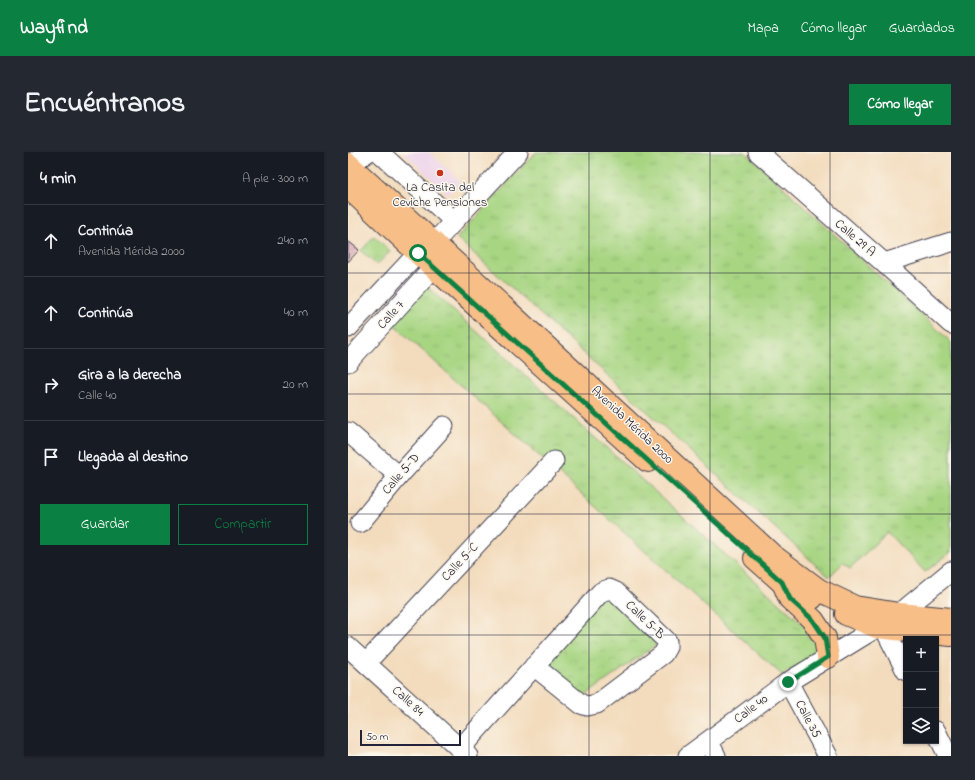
<!DOCTYPE html>
<html lang="es">
<meta charset="utf-8">
<style>
body{margin:0;font-family:"Indie Flower",sans-serif;background:#242831;color:#f1f3f6}
.controls{position:absolute;right:12px;bottom:12px;display:grid;overflow:hidden;border-radius:0px;box-shadow:0 1px 3px #0004}
.controls button{width:36px;height:36px;display:grid;place-items:center;padding:0;border:0;border-bottom:1px solid #363941;background:#171b24;color:#f1f3f6;font:20px sans-serif}
.scale{position:absolute;left:12px;bottom:10px;width:101px;box-sizing:border-box;padding-left:4px;border:2px solid #22223b;border-top:0;font-size:11px;line-height:14px;white-space:nowrap;color:#22223b;-webkit-text-stroke:3px #fbf7ec;paint-order:stroke}
.stop{position:absolute;width:12px;height:12px;margin:-9px;border:3px solid #0b8043;border-radius:50%;background:#fff}
.stop.end{background:#0b8043;border-color:#fff;box-shadow:0 1px 4px #0008}
.list{margin:0;padding:0;list-style:none}
h2{display:flex;justify-content:space-between;align-items:center;height:52px;margin:0;padding:0 16px;font-size:17px}
h2 small{font-size:13px;font-weight:400;color:#9ea1a6}
.list li{display:grid;grid-template-columns:26px 1fr auto;gap:12px;align-items:center;box-sizing:border-box;height:72px;padding:0 16px;border-top:1px solid #363941}
.list b{display:block;font-size:15px;white-space:nowrap}
.list p{margin:0;font-size:13px;white-space:nowrap;color:#9ea1a6}
.list em{font-size:13px;font-style:normal;color:#9ea1a6}
.actions{display:flex;gap:8px;padding:12px 16px}
.actions a{flex:1;padding:9px 0;border:1px solid #0b8043;border-radius:0px;text-align:center;font-size:14px;color:#0b8043}
.actions .main{background:#0b8043;color:#fff}
.icon{flex:none;width:22px;height:22px;fill:none;stroke:currentColor;stroke-width:2;stroke-linecap:round;stroke-linejoin:round}
.map{position:relative;flex:none;width:603px;height:604px;overflow:hidden;border-radius:0px}
header{display:flex;align-items:center;gap:24px;box-sizing:border-box;height:56px;padding:0 20px;background:#0b8043;color:#fff}
header strong{font-size:19px}
nav{display:flex;gap:22px;margin-inline-start:auto;font-size:14px}
.intro{display:flex;align-items:center;justify-content:space-between;box-sizing:border-box;height:96px;padding:0 24px}
h1{margin:0;font-size:28px}
.button{padding:10px 18px;border-radius:0px;background:#0b8043;color:#fff;font-size:14px;font-weight:700}
main{display:flex;gap:24px;padding:0 24px}
aside{flex:1;background:#171b24;border-radius:0px;box-shadow:0 1px 3px #0004}
.map>svg:first-child{display:block}
</style>
<header>
<strong>Wayfind</strong>
<nav><a>Mapa</a><a>Cómo llegar</a><a>Guardados</a></nav>
</header>
<div class="intro"><h1>Encuéntranos</h1><a class="button">Cómo llegar</a></div>
<main>
<aside>
<h2>4 min<small>A pie · 300 m</small></h2>
<ul class="list">
<li><svg class="icon" aria-label="ahead" viewBox="0 0 24 24"><path d="M12 20V5M6 11l6-6 6 6"/></svg><div><b>Continúa</b><p>Avenida Mérida 2000</p></div><em>240 m</em></li>
<li><svg class="icon" aria-label="ahead" viewBox="0 0 24 24"><path d="M12 20V5M6 11l6-6 6 6"/></svg><div><b>Continúa</b></div><em>40 m</em></li>
<li><svg class="icon" aria-label="right" viewBox="0 0 24 24"><path d="M7 20v-9h11M14 6l5 5-5 5"/></svg><div><b>Gira a la derecha</b><p>Calle 40</p></div><em>20 m</em></li>
<li><svg class="icon" aria-label="arrive" viewBox="0 0 24 24"><path d="M6 21V4h12l-3 4 3 4H6"/></svg><div><b>Llegada al destino</b></div></li>
</ul>
<div class="actions"><a class="main">Guardar</a><a>Compartir</a></div>
</aside>
<div class="map">
<svg width="603" height="604" viewBox="0 0 603 604">
<defs>
<pattern id="grass-tufts" width="24" height="20" patternUnits="userSpaceOnUse"><rect width="24" height="20" fill="#a7d582"/><path d="M3 7l-1-3M5 7V3M7 7l1-3M15 17l-1-3M17 17v-4M19 17l1-3" fill="none" stroke="#8fb771"/></pattern>
<pattern id="park-crowns" width="20" height="18" patternUnits="userSpaceOnUse"><rect width="20" height="18" fill="#a7d582"/><path d="M2 6a3 3 0 1 1 6 0M12 15a3 3 0 1 1 6 0" fill="none" stroke="#8fb771"/></pattern>
<pattern id="building-hatch" width="6" height="6" patternUnits="userSpaceOnUse"><rect width="6" height="6" fill="#d9a1b5"/><path d="M-1 1l2-2M0 6l6-6M5 7l2-2" fill="none" stroke="#b08394"/></pattern>
</defs>
<rect width="100%" height="100%" fill="#fbf7ec"/>
<filter id="ink" filterUnits="userSpaceOnUse"><feTurbulence type="fractalNoise" baseFrequency=".025" numOctaves="2"/><feDisplacementMap in="SourceGraphic" scale="8" xChannelSelector="R" yChannelSelector="G"/><feConvolveMatrix kernelMatrix="1 2 1 2 8 2 1 2 1" color-interpolation-filters="sRGB"/></filter>
<filter id="wash" filterUnits="userSpaceOnUse"><feTurbulence type="fractalNoise" baseFrequency=".012" numOctaves="4" result="noise"/><feDisplacementMap in="SourceGraphic" scale="16" xChannelSelector="R" yChannelSelector="G"/><feGaussianBlur stdDeviation="0.9" result="paint"/><feColorMatrix in="noise" values="0 0 0 0 0 0 0 0 0 0 0 0 0 0 0 0 0 1.4 0 .05"/><feComposite in="paint" operator="in"/></filter>
<g filter="url(#wash)">
<rect width="100%" height="100%" fill="#f3dcbd"/>
<path fill="#ecd1ea" d="M 55,0 L 81,0 L 112,29 L 100,42 Z"/>
<g fill="url(#grass-tufts)" stroke="#647c5e">
<path d="M 188,0 L 397,0 L 603,190 L 603,400 L 577,420 L 539,380 L 502,416 L 495,411 L 481,425 L 109,86 Z"/>
<path d="M 26,84 L 42,99 L 29,113 L 13,99 Z"/>
<path d="M 78,134 L 459,476 L 466,486 L 470,503 L 434,523 L 44,171 Z"/>
</g>
<path fill="url(#park-crowns)" stroke="#647c5e" d="M 255,442 L 309,492 L 234,546 L 194,509 Z"/>
<g id="blocks">
<path fill="url(#building-hatch)" d="M 0,89 L 11,98 L 0,110 Z"/>
</g>
</g>
<g filter="url(#ink)">
<use href="#blocks" fill-opacity="0" stroke="#413e4e" stroke-width="1"/>
<g fill="none" stroke-linecap="round" stroke-linejoin="round">
<g stroke="#413e4e" stroke-width="21">
<g id="minor">
<path d="M 31,0 L 106,69"/>
<path d="M 410,0 L 536,111 L 603,172"/>
<path d="M 1,13 L 20,0"/>
<path d="M 86,91 L 106,69 L 170,0"/>
<path d="M 536,111 L 603,90"/>
<path d="M 0,176 L 70,101"/>
<path d="M 0,210 L 86,115"/>
<path d="M 0,280 L 51,324"/>
<path d="M 12,371 L 51,324 L 96,274"/>
<path d="M 536,476 L 558,519"/>
<path d="M 0,495 L 120,604"/>
<path d="M 18,511 L 206,309"/>
<path d="M 440,530 L 480,604"/>
<path d="M 588,579 L 600,604"/>
<path d="M 361,590 L 368,604"/>
<path d="M 112,597 L 253,440 L 261,437 L 268,440 L 319,489 L 319,495 L 315,502 L 249,552 L 239,554 L 233,552 L 186,514"/>
<path d="M 340,604 L 440,530 L 551,462 L 603,419"/>
</g>
</g>
<g stroke="#413e4e" stroke-width="24">
<g id="major">
<path d="M 0,12 L 424,403 L 471,438 L 507,455 L 551,462 L 603,467"/>
<path d="M 0,35 L 70,101 L 300,309"/>
<path d="M 407,406 L 434,430 L 464,446"/>
<path d="M 436,433 L 442,447 L 465,468 L 477,486 L 480,505"/>
<path d="M 498,462 L 529,475 L 603,483"/>
</g>
</g>
<use href="#minor" stroke="#fff" stroke-width="19"/>
<use href="#major" stroke="#f7be87" stroke-width="22"/>
</g>
</g>
<g fill="none" stroke-linecap="round" stroke-linejoin="round" filter="url(#ink)">
<path stroke="#0b8043" stroke-width="5" d="M 70,101 L 434,430 L 442,447 L 465,468 L 477,486 L 480,505 L 440,530"/>
</g>
<path fill="none" stroke="#22223b" stroke-width="1" stroke-opacity="0.55" d="M 121,0 L 121,604M 241,0 L 241,604M 362,0 L 362,604M 482,0 L 482,604M 0,121 L 603,121M 0,242 L 603,242M 0,362 L 603,362M 0,483 L 603,483"/>
<circle fill="#c8321e" stroke="#fbf7ec" stroke-width="1.5" cx="92" cy="21" r="4"/>
<g text-anchor="middle" dominant-baseline="central" stroke-width="3" stroke-linejoin="round" paint-order="stroke">
<g font-size="13" fill="#22223b" stroke="#fbf7ec">
<text x="92" y="35">La Casita del<tspan x="92" dy="15">Ceviche Pensiones</tspan></text>
</g>
<g font-size="13" fill="#22223b" stroke="#fbf7ec">
<text transform="translate(507 86) rotate(41)">Calle 29 A</text>
<text transform="translate(43 163) rotate(-48)">Calle 7</text>
<text transform="translate(284 273) rotate(43)">Avenida Mérida 2000</text>
<text transform="translate(53 322) rotate(-49)">Calle 5-D</text>
<text transform="translate(112 410) rotate(-47)">Calle 5-C</text>
<text transform="translate(297 468) rotate(44)">Calle 5-B</text>
<text transform="translate(60 549) rotate(42)">Calle 84</text>
<text transform="translate(403 557) rotate(-37)">Calle 40</text>
<text transform="translate(460 567) rotate(62)">Calle 35</text>
</g>
</g>
</svg>
<div class="controls">
<button>+</button>
<button>−</button>
<button><svg class="icon" aria-label="layers" viewBox="0 0 24 24"><path d="M12 4l9 5-9 5-9-5zM3 14l9 5 9-5"/></svg></button>
</div>
<div class="scale">50 m</div>
<div class="stop" style="left:70px;top:101px"></div>
<div class="stop end" style="left:440px;top:530px"></div>
</div>
</main>
